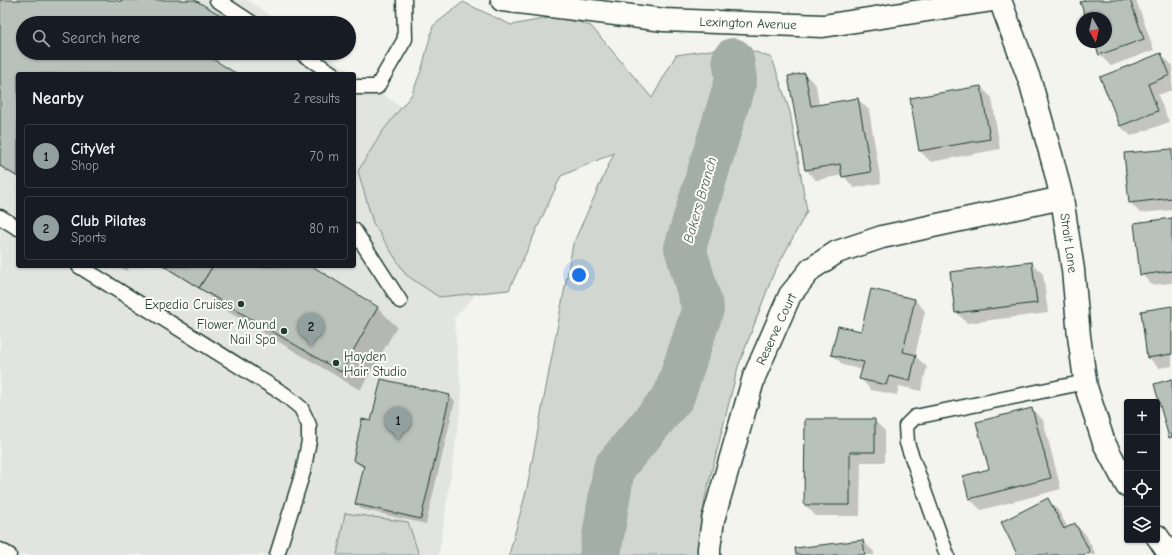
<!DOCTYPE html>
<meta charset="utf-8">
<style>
body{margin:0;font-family:"Comic Neue",sans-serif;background:#20242c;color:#f1f3f6}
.controls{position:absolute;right:12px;bottom:12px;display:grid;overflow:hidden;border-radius:4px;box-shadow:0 1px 3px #0004}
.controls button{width:36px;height:36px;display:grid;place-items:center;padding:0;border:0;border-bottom:1px solid #363941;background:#171b24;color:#f1f3f6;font:20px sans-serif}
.compass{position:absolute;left:1076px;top:12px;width:36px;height:36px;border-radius:50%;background:#171b24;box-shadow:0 1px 3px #0004;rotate:172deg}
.you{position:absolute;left:579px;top:275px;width:14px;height:14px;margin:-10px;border:3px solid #fff;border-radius:50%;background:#1a73e8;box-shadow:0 0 0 6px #1a73e833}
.badge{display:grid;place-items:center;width:26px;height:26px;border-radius:50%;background:#92a19f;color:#111;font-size:13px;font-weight:700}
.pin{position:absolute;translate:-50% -33px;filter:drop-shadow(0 1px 2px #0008)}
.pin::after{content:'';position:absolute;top:21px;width:14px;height:12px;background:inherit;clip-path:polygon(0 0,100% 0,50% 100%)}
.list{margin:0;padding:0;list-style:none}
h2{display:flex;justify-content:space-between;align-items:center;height:52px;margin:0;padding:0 16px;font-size:17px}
h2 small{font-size:13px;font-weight:400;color:#9ea1a6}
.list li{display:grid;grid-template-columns:26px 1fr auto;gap:12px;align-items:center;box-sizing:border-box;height:64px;margin:0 8px 8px;padding:0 8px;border:1px solid #363941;border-radius:4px}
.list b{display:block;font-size:15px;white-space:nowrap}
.list p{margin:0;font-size:13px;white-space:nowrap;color:#9ea1a6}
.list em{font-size:13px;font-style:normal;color:#9ea1a6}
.icon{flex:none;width:22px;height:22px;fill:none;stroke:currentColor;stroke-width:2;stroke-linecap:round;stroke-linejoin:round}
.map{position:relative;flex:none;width:1172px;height:555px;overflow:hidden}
.search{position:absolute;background:#171b24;box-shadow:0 1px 3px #0004;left:16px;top:16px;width:340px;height:44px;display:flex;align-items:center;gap:10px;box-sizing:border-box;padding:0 14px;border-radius:22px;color:#9ea1a6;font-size:15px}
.panel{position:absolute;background:#171b24;box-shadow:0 1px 3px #0004;left:16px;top:72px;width:340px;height:196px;border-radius:4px}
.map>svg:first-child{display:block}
</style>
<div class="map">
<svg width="1172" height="555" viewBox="0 0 1172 555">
<rect width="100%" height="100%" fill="#f4f4ef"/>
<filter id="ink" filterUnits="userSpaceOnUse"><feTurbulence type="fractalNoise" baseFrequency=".025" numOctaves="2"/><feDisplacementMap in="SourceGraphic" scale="8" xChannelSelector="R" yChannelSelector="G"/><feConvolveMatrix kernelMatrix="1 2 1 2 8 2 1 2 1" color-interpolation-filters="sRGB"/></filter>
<g filter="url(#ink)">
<path fill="#e2e5df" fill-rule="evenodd" d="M 0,0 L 248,0 L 281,23 L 23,23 L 23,53 L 324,53 L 458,147 L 514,254 L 454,318 L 462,400 L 439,555 L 0,555 ZM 18,74 L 354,74 L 354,266 L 18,266 Z"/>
<g fill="#d1d6d1" stroke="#788a82">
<path d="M 463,2 L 511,25 L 560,16 L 591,26 L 652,98 L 676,55 L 739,46 L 772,58 L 790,112 L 807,211 L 773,275 L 738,367 L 705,498 L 700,555 L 509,555 L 527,488 L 573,244 L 614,153 L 561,176 L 509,290 L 439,297 L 406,275 L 373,223 L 358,171 L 382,132 L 412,94 L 422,68 L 433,26 Z"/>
<path d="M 345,513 L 408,522 L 419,555 L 337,555 Z"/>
</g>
<g fill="#0003">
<path d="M 0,0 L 115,0 L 120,3 L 122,0 L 193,0 L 226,20 L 229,23 L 23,23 L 23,53 L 214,53 L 211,59 L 235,74 L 18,74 L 18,178 L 0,167 Z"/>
<path d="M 1090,0 L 1136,0 L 1154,50 L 1111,66 L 1100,55 L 1095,42 L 1106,42 L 1106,18 L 1087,18 Z"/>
<path d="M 1161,54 L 1172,65 L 1172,90 L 1158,95 L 1169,122 L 1131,136 L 1120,126 Z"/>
<path d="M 805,74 L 816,85 L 819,106 L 858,99 L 869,110 L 881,183 L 854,188 L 843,175 L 816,180 L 805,169 Z"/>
<path d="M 981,87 L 992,98 L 1000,149 L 931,162 L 920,151 Z"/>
<path d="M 1172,150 L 1172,210 L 1140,213 L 1130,202 Z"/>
<path d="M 1172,219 L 1172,283 L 1152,285 L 1141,274 Z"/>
<path d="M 1032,263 L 1043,274 L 1048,313 L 967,323 L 956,312 Z"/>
<path d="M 118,266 L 130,266 L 127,271 Z"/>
<path d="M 162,266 L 311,266 L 378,308 L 397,327 L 360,390 L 220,307 L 206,293 Z"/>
<path d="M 915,300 L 925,311 L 915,356 L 927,367 L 921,391 L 899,386 L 897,395 L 871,390 L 861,379 L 863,370 L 843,365 L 832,354 L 862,333 Z"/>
<path d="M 1172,307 L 1172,366 L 1159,368 L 1148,357 Z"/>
<path d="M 449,396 L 455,401 L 426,524 L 361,509 L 356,503 L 364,468 L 359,465 L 354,460 L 372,422 Z"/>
<path d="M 1032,409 L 1043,420 L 1061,489 L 981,510 L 970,499 L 964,476 L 990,470 Z"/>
<path d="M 874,420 L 885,431 L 885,462 L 861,462 L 860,516 L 816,516 L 805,505 Z"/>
<path d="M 1048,500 L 1058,510 L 1068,528 L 1075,524 L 1086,535 L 1096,555 L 1017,555 Z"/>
<path d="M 863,541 L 874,552 L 874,555 L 797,555 Z"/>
</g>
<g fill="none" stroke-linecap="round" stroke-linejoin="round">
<path stroke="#a3aea7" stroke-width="42" d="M 600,555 L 614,468 L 674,396 L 703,309 L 685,248 L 736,79 L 733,59"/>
</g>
<g fill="#b9c1bb" stroke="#1f3d34">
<path d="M 0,0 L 117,0 L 120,2 L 121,0 L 195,0 L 227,19 L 225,23 L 23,23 L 23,53 L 206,53 L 205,54 L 237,74 L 18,74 L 18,177 L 0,166 Z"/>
<path d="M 1087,0 L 1130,0 L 1144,39 L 1099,55 L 1094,42 L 1106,42 L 1106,18 L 1086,18 L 1080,2 Z"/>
<path d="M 1161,53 L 1170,75 L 1148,84 L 1158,111 L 1120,126 L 1100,77 Z"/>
<path d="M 805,73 L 811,106 L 858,98 L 871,172 L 842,177 L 840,164 L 805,170 L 788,76 Z"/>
<path d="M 981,86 L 990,139 L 919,151 L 910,98 Z"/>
<path d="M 1172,149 L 1172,198 L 1129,203 L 1124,153 Z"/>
<path d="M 1172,218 L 1172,271 L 1140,275 L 1134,223 Z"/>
<path d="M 1032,262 L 1037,303 L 955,313 L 950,272 Z"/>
<path d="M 164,266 L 213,266 L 199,288 Z"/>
<path d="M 213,266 L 312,266 L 378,307 L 341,372 L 199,288 Z"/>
<path d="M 871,289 L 915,299 L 903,352 L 916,355 L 910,381 L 889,376 L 886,385 L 859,379 L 864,362 L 831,355 L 838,326 L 861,331 Z"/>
<path d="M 1172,306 L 1172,354 L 1147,358 L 1141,311 Z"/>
<path d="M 381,379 L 450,395 L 421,519 L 355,504 L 364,466 L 353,460 L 362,419 L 371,421 Z"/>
<path d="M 1172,379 L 1172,437 L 1169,438 L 1154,384 Z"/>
<path d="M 1032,408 L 1051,478 L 969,499 L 963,476 L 989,469 L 976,422 Z"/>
<path d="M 805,419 L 875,419 L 875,452 L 850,452 L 850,505 L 804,505 Z"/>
<path d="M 1048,498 L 1064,529 L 1075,523 L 1090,552 L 1083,555 L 1015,555 L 1017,554 L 1001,522 Z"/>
<path d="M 863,540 L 865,555 L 796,555 L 795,548 Z"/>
</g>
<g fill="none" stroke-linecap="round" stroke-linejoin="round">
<g stroke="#1f3d34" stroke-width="17">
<g id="service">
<path d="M 217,0 L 252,23"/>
<path d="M 301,53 L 333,74"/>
<path d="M 354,87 L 377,87 L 405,39 L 404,0"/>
<path d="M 0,217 L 18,228"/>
<path d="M 354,230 L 400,301"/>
<path d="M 79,266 L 284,394 L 301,408 L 309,425 L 309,441 L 303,472 L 277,555"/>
<path d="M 0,550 L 9,555"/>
<path d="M 947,555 L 907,443 L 906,426 L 915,417 L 1086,382"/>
</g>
</g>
<g stroke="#1f3d34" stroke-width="25">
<path id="minor" d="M 709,555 L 709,548 L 713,520 L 754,377 L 790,295 L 811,269 L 837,252 L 882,237 L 1062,198"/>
</g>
<g stroke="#1f3d34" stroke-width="25">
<g id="tertiary">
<path d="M 502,0 L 664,20 L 823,26 L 993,0"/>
<path d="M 1000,0 L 1031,84 L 1053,162 L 1062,198 L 1073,270 L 1079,336 L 1086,387 L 1104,443 L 1127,486"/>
<path d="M 1157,536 L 1170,555"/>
</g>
</g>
<use href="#service" stroke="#fdfcf7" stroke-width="14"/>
<use href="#minor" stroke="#fdfcf7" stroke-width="22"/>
<use href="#tertiary" stroke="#fdfcf7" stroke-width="22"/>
</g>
</g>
<g fill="#1f3d34" stroke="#fdfcf7" stroke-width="1.5">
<circle cx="241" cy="304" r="4"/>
<circle cx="284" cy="331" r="4"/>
<circle cx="336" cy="363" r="4"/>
</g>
<g text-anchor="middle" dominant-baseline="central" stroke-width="4" stroke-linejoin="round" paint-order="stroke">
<g font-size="13" fill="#1f3d34" stroke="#fdfcf7">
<text transform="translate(748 23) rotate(2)">Lexington Avenue</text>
<text transform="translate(1069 243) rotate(82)">Strait Lane</text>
<text transform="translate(776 329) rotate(-65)">Reserve Court</text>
</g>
<g font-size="13" fill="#1f3d34" stroke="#fdfcf7" text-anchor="end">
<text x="233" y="304">Expedia Cruises</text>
<text x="276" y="324">Flower Mound<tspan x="276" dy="15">Nail Spa</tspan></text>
<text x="344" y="356" text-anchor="start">Hayden<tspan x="344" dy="15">Hair Studio</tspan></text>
</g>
<g font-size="14" font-style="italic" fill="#475f56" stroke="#fdfcf7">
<text transform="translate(700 200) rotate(-74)">Bakers Branch</text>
</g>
</g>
</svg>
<div class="controls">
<button>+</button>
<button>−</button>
<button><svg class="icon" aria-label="locate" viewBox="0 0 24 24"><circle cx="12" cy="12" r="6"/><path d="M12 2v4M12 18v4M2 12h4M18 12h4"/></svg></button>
<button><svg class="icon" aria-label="layers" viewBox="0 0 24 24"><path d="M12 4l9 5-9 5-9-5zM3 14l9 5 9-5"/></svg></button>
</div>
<svg class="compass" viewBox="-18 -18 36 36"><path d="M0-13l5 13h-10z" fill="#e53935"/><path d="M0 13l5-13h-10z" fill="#9ea1a6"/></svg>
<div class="you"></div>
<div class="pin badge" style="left:398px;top:440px">1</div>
<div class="pin badge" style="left:311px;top:346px">2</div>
<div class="search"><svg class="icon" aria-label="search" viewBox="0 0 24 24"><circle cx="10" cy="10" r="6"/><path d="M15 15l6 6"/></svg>Search here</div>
<section class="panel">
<h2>Nearby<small>2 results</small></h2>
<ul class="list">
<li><span class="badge">1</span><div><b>CityVet</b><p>Shop</p></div><em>70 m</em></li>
<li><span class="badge">2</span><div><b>Club Pilates</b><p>Sports</p></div><em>80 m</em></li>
</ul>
</section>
</div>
